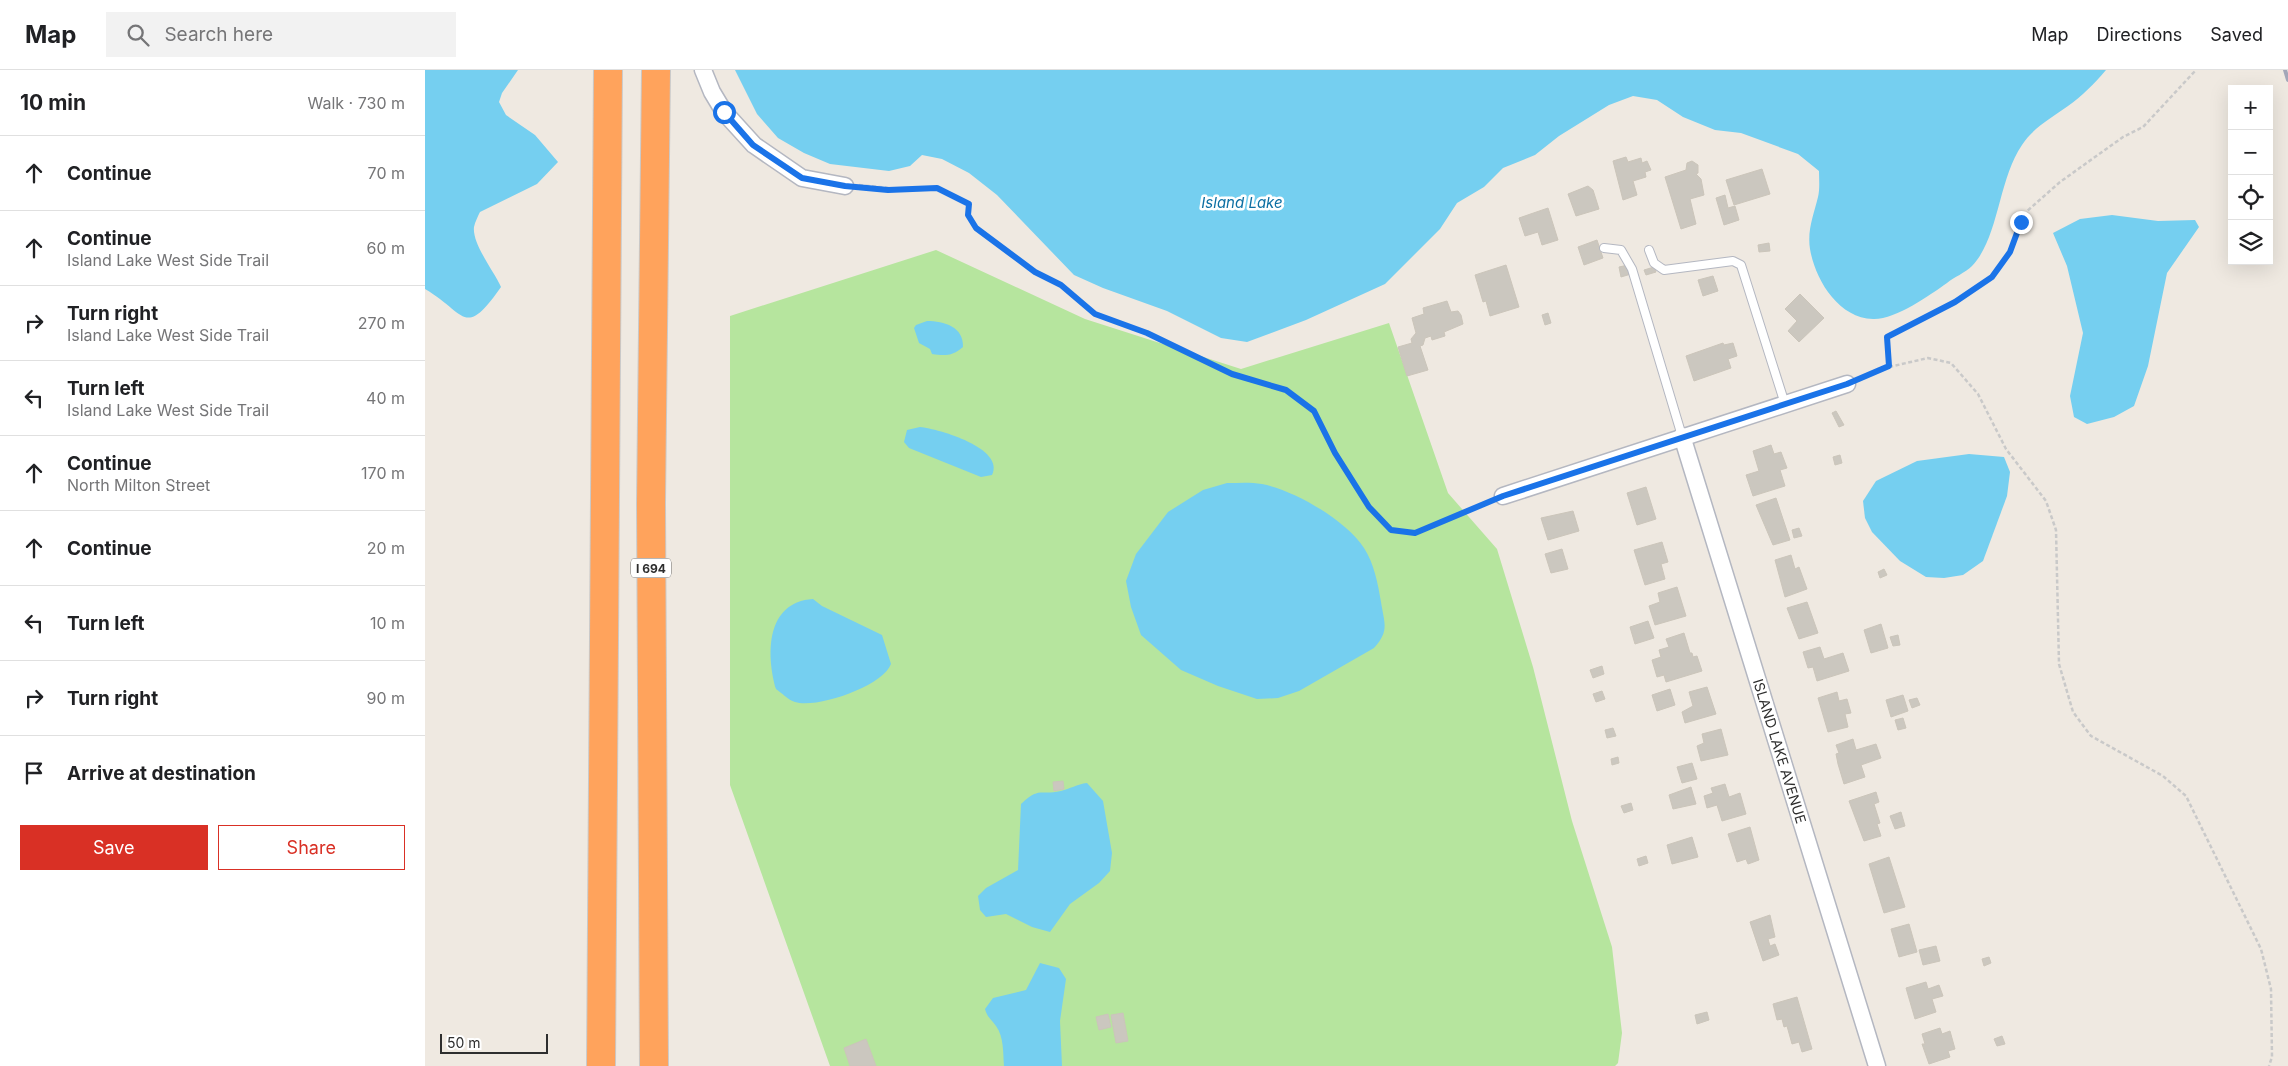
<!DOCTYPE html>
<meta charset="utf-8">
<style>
body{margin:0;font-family:Inter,sans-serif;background:#f2f2f2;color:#202124}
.controls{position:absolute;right:15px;top:15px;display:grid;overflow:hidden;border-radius:0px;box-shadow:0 5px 20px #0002}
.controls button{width:45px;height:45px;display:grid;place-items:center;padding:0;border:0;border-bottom:1px solid #e0e0e0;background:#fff;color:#202124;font:25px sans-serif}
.scale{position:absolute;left:15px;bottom:12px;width:108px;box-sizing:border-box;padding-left:5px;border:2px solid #2e2e2e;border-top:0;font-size:14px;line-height:18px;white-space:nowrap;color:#2e2e2e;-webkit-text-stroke:4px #fff;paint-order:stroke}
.stop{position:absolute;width:15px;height:15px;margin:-11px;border:4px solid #1a73e8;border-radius:50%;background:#fff}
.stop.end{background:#1a73e8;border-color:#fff;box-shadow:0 1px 5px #0008}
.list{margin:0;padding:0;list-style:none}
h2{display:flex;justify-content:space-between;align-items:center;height:65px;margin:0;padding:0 20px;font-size:21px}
h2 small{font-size:16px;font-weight:400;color:#757577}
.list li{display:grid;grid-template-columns:32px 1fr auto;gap:15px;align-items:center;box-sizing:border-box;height:75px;padding:0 20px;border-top:1px solid #e0e0e0}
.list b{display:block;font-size:19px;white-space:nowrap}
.list p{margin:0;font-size:16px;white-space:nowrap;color:#757577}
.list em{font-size:16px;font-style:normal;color:#757577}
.actions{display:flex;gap:10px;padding:15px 20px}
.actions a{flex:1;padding:11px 0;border:1px solid #d93025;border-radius:0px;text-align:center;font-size:18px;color:#d93025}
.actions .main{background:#d93025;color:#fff}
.icon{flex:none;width:28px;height:28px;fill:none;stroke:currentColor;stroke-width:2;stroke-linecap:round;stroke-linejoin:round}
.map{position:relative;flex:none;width:1863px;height:996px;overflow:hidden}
header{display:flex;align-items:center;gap:30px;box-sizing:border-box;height:70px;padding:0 25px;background:#fff;border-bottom:1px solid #e0e0e0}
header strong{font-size:24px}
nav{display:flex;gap:28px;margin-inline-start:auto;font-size:18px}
.search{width:350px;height:45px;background:#f2f2f2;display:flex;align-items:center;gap:12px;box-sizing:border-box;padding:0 18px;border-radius:0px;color:#757577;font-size:19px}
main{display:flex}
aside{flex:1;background:#fff}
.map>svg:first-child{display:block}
</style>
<header>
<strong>Map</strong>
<div class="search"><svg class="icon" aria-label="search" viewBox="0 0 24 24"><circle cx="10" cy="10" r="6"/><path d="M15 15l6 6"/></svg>Search here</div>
<nav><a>Map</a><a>Directions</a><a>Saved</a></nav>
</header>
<main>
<aside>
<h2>10 min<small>Walk · 730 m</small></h2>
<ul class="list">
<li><svg class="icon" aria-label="ahead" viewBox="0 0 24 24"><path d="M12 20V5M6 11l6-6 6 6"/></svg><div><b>Continue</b></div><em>70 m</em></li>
<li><svg class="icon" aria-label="ahead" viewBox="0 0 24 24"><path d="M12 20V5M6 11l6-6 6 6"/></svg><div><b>Continue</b><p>Island Lake West Side Trail</p></div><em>60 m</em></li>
<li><svg class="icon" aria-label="right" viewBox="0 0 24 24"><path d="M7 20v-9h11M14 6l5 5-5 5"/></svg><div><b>Turn right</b><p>Island Lake West Side Trail</p></div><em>270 m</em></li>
<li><svg class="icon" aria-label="left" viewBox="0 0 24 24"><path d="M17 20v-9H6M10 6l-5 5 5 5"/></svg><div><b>Turn left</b><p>Island Lake West Side Trail</p></div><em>40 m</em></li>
<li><svg class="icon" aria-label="ahead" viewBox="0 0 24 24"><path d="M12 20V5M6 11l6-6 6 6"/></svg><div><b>Continue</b><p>North Milton Street</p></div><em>170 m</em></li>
<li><svg class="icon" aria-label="ahead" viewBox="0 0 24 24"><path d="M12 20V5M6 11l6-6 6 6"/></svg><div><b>Continue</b></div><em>20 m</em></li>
<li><svg class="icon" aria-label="left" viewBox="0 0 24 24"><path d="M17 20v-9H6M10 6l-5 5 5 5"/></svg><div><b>Turn left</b></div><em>10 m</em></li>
<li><svg class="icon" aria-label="right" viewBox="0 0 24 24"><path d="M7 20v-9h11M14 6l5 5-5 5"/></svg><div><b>Turn right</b></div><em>90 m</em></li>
<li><svg class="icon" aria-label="arrive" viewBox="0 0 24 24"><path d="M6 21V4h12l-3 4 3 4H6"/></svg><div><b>Arrive at destination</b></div></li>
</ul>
<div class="actions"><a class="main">Save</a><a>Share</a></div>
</aside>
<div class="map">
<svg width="1863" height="996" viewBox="0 0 1863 996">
<rect width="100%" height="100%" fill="#efe9e1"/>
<path fill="#b6e59e" d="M 511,180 L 660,249 L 816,299 L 964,253 L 1023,423 L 1072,479 L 1108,597 L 1147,751 L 1187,877 L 1197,963 L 1193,993 L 1190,996 L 405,996 L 305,715 L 305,246 Z"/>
<g fill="#75cff0">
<path d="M 0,0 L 93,0 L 77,23 L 74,32 L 81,45 L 110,65 L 133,92 L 112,114 L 55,142 C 53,146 50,152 49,157 C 47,174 69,201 76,217 C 39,270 41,243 0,219 Z"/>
<path d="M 310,0 L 1681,0 C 1669,14 1657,26 1643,36 C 1626,48 1608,58 1597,75 C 1573,110 1574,168 1547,196 C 1540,203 1529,207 1522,213 C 1505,225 1470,250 1448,249 C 1413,248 1390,209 1385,179 C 1382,160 1389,144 1393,127 C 1395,119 1394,109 1394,101 L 1373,84 L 1316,63 L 1290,60 L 1258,47 L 1232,30 L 1208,26 L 1184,35 L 1134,66 L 1110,85 L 1078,98 L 1059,117 L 1032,133 L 1015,159 L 960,214 L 881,250 L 822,272 L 796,268 L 742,241 L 678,218 L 649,205 L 572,125 L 544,103 L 517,89 L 497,85 L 485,96 L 464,101 L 405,94 L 379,83 L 353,68 L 332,44 Z"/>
<path d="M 1687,145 L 1733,151 L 1770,150 L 1774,157 L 1742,203 L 1723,296 L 1709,336 L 1689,347 L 1662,354 L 1649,347 L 1645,326 L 1658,263 L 1642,196 L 1628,163 L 1655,149 Z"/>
<path d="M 502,251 C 519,251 539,257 538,277 C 528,286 520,286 507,284 L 505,279 L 494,273 L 489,258 L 491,255 Z"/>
<path d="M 495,357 C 514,359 580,378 567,405 L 556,407 L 484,378 L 479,372 L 482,360 Z"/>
<path d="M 1544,384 L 1579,387 L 1585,402 L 1582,426 L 1558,491 L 1538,505 L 1519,508 L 1501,507 L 1475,491 L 1447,462 L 1440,448 L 1438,431 L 1451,411 L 1492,391 Z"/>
<path d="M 802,413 C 813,413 826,412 837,414 C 869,420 921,450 939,478 C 949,493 953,514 956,532 C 959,552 965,561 949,578 L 874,621 L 853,628 L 832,629 L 793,616 L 756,600 L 716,565 L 706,537 L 701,511 L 711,484 L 743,442 L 778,420 Z"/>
<path d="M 388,529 L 397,536 L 457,565 L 466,594 C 458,616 392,639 370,632 C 363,630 357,623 351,619 C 341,584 341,532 388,529 Z"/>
<path d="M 662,713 L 678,731 L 687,783 L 685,801 L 674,813 L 645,834 L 625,862 L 607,857 L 581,844 L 561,847 L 555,840 L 553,826 L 561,818 L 593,800 L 596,734 C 615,716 615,726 636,721 C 645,719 652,714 662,713 Z"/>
<path d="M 615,893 L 634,898 L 641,909 L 635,951 L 637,996 L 579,996 C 578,983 579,967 571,956 C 566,949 562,947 560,939 L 568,928 L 601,920 Z"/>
</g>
<g fill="#cbc7bf" stroke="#cbc5ba">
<path d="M 1201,87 L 1203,92 L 1216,88 L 1217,93 L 1222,91 L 1226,100 L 1220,102 L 1221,107 L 1208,111 L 1212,125 L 1198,130 L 1188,91 Z"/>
<path d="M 1267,91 L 1273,95 L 1273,103 L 1271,104 L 1276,109 L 1279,125 L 1265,129 L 1271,154 L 1256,159 L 1240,107 L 1261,100 L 1262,93 Z"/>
<path d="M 1337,99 L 1345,124 L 1309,135 L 1301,110 Z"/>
<path d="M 1163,116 L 1168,120 L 1174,139 L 1151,146 L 1143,124 Z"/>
<path d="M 1300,125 L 1303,138 L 1310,136 L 1314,150 L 1299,155 L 1291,128 Z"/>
<path d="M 1123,138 L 1133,170 L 1117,175 L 1113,162 L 1100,166 L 1094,148 Z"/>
<path d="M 1172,170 L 1178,188 L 1159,195 L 1153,177 Z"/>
<path d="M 1344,173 L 1345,181 L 1334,182 L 1333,175 Z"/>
<path d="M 1081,195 L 1094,237 L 1065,246 L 1061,231 L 1058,232 L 1050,205 Z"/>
<path d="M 1203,195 L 1206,204 L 1196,207 L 1194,197 Z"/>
<path d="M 1229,197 L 1231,202 L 1221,205 L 1219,200 Z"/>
<path d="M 1288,206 L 1293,221 L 1278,226 L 1273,210 Z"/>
<path d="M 1375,224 L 1399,248 L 1374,272 L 1363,261 L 1372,251 L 1360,239 Z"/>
<path d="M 1022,231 L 1026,242 L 1033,241 L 1036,245 L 1038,254 L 1019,262 L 1020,266 L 1007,270 L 1006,266 L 1000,268 L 998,275 L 995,276 L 1003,300 L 982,306 L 973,277 L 987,273 L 986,269 L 991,263 L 987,248 L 999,244 L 998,238 Z"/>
<path d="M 1123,243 L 1126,253 L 1120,255 L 1117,245 Z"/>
<path d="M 1298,273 L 1299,275 L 1308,273 L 1312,286 L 1303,289 L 1306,298 L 1269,311 L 1261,286 Z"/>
<path d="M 1411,341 L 1419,355 L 1414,357 L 1407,343 Z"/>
<path d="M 1346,375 L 1349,384 L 1356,382 L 1362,398 L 1355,400 L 1360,416 L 1328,426 L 1321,405 L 1334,401 L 1328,381 Z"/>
<path d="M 1415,385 L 1417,393 L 1410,395 L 1408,387 Z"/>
<path d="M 1221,417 L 1231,449 L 1212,455 L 1202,423 Z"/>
<path d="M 1351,428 L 1365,470 L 1348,475 L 1331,435 Z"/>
<path d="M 1148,441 L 1154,461 L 1123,470 L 1116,448 Z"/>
<path d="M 1374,458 L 1377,466 L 1369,468 L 1367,460 Z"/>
<path d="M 1237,472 L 1243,492 L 1236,494 L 1240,509 L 1220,515 L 1209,480 Z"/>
<path d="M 1137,479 L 1143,499 L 1126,503 L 1120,484 Z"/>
<path d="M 1366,485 L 1370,499 L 1374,497 L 1382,519 L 1360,527 L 1350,490 Z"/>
<path d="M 1459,499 L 1462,505 L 1455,508 L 1453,502 Z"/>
<path d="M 1252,517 L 1261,546 L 1230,555 L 1224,536 L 1235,532 L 1233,523 Z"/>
<path d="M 1382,532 L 1393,563 L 1374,569 L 1362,538 Z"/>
<path d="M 1223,551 L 1229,568 L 1210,574 L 1205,557 Z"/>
<path d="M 1456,554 L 1463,578 L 1446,583 L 1439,560 Z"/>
<path d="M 1259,563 L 1265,583 L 1267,583 L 1268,587 L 1272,586 L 1277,601 L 1241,612 L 1239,605 L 1232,607 L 1227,590 L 1236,587 L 1234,580 L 1244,577 L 1241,569 Z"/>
<path d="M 1473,565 L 1475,575 L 1468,576 L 1465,567 Z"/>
<path d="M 1395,577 L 1399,589 L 1418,583 L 1424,601 L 1392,611 L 1388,597 L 1383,598 L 1378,582 Z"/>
<path d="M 1177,596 L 1179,604 L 1168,608 L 1165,600 Z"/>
<path d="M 1282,617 L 1291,644 L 1260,653 L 1257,642 L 1268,636 L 1264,622 Z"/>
<path d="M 1245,619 L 1250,635 L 1232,641 L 1227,625 Z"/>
<path d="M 1177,621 L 1180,629 L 1171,632 L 1168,624 Z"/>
<path d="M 1412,622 L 1414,631 L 1422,629 L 1426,643 L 1420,644 L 1423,657 L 1403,662 L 1393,628 Z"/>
<path d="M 1478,625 L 1483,641 L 1466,647 L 1461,630 Z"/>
<path d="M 1492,628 L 1495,635 L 1487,638 L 1484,630 Z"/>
<path d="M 1478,648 L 1481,658 L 1473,660 L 1470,650 Z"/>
<path d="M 1188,658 L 1191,666 L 1182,668 L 1180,660 Z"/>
<path d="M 1296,659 L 1303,685 L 1276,691 L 1272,676 L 1279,673 L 1277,664 Z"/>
<path d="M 1428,669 L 1431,680 L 1451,674 L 1456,688 L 1436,695 L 1440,707 L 1419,714 L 1413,694 L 1411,684 L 1414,683 L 1411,675 Z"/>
<path d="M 1193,687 L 1194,693 L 1187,695 L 1186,689 Z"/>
<path d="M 1267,693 L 1272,709 L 1257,713 L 1252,697 Z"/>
<path d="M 638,711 L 639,719 L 629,721 L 628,712 Z"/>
<path d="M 1300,714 L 1304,727 L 1315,723 L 1321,744 L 1297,751 L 1292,735 L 1282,738 L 1279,726 L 1288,723 L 1286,718 Z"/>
<path d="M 1266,717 L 1271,734 L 1248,739 L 1244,725 Z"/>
<path d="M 1451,722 L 1454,732 L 1449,734 L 1455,753 L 1452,754 L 1456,766 L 1439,771 L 1424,731 Z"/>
<path d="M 1206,733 L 1208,740 L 1199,743 L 1196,736 Z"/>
<path d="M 1476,742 L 1480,756 L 1470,759 L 1465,746 Z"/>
<path d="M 1325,757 L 1334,790 L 1323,794 L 1321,789 L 1312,792 L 1303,764 Z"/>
<path d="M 1267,767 L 1273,787 L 1247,794 L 1242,775 Z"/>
<path d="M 1221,786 L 1223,793 L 1214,796 L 1212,789 Z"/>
<path d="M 1464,787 L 1480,837 L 1459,843 L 1444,794 Z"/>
<path d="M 1345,845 L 1350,867 L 1343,869 L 1345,876 L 1350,874 L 1354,885 L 1338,891 L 1325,852 Z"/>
<path d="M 1484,854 L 1492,882 L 1474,887 L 1466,859 Z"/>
<path d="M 1511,876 L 1515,891 L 1498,895 L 1494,880 Z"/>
<path d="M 1564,887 L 1566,893 L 1559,896 L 1557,889 Z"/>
<path d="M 1501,912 L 1503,919 L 1514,915 L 1518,926 L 1507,929 L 1511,942 L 1490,949 L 1481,918 Z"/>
<path d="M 1372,927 L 1387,979 L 1377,982 L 1374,972 L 1367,974 L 1362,956 L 1359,957 L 1357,949 L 1352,950 L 1348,934 Z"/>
<path d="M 1282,942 L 1284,950 L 1272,954 L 1270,945 Z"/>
<path d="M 698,943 L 703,971 L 691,973 L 686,945 Z"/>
<path d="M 683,944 L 686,957 L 674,960 L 671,947 Z"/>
<path d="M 1515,958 L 1517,964 L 1525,961 L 1530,979 L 1523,981 L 1525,987 L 1504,994 L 1497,974 L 1500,974 L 1497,964 Z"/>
<path d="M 1577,966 L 1580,974 L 1572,976 L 1569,969 Z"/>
<path d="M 441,969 L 451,996 L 425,996 L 419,978 Z"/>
</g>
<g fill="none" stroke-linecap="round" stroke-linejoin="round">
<g stroke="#b4b7c1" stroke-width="10">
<g id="service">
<path d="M 1179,178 L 1196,180 L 1207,199 L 1257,366"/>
<path d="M 1224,180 L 1229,193 L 1239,200 L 1308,191 L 1316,195 L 1360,334"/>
</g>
</g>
<g stroke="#b4b7c1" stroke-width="19">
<g id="minor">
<path d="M 278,0 L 287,22 L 299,42 L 329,75 L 377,108 L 420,116"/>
<path d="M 1257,366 L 1452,996"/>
<path d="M 1078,426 L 1422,314"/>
</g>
</g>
<g stroke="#c9c9c9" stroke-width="30">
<g id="motorway">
<path d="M 176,996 L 183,0"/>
<path d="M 229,996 L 226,433 L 231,0"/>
</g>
</g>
<g stroke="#c9c9c9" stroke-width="2.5" stroke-dasharray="4 2.5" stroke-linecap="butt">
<path d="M 434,115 L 485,120 L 512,118 L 544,134 L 543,145 L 551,159 L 610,203 L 636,215 L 670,244 L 721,263 L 807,304 L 861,320 L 889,341 L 910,383 L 944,437 L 966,460 L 990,463 L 1065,432"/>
<path d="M 1464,297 L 1462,267 L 1530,232 L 1567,207 L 1585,182 L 1601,142 L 1635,112 L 1698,67 L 1718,57 L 1771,0"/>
<path d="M 1434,309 L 1464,297 L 1503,288 L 1526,293 L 1553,324 L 1581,379 L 1621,431 L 1631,460 L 1634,594 L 1648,642 L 1666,666 L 1738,706 L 1761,726 L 1836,879 L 1846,919 L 1847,987 L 1844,996"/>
</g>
<use href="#service" stroke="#fff" stroke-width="8"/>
<use href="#minor" stroke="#fff" stroke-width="16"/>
<use href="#motorway" stroke="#ffa35c" stroke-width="28"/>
<path stroke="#a3a6b8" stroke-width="4" d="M 1860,0 L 1863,10"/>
</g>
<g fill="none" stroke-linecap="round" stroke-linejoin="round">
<path stroke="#1a73e8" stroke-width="6" d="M 299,42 L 328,75 L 377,108 L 420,116 L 463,120 L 512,118 L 544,134 L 543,145 L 551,158 L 610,202 L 636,215 L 670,244 L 722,263 L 807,304 L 861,320 L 889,341 L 910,383 L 944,437 L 966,460 L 990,463 L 1078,426 L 1422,314 L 1464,296 L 1462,267 L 1530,232 L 1567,207 L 1585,182 L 1596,152"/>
</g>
<g text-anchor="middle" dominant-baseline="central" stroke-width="5" stroke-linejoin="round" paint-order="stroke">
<rect fill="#fff" stroke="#6d6d6d" stroke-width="1" x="206" y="488.5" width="40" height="19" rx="4"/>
<g font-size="12" font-weight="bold" fill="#2e2e2e">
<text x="226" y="498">I 694</text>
</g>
<g font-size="14" fill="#2e2e2e" stroke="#fff">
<text transform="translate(1355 681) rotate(73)">ISLAND LAKE AVENUE</text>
</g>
<g font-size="15" font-style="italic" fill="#0d6fa3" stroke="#fff">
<text x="817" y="132">Island Lake</text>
</g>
</g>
</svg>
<div class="controls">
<button>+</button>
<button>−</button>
<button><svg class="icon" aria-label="locate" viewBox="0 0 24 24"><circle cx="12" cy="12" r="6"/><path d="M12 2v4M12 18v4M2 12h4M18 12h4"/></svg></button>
<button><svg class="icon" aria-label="layers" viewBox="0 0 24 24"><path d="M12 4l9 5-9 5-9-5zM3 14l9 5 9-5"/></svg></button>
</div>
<div class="scale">50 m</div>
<div class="stop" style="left:299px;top:42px"></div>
<div class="stop end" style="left:1596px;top:152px"></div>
</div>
</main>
